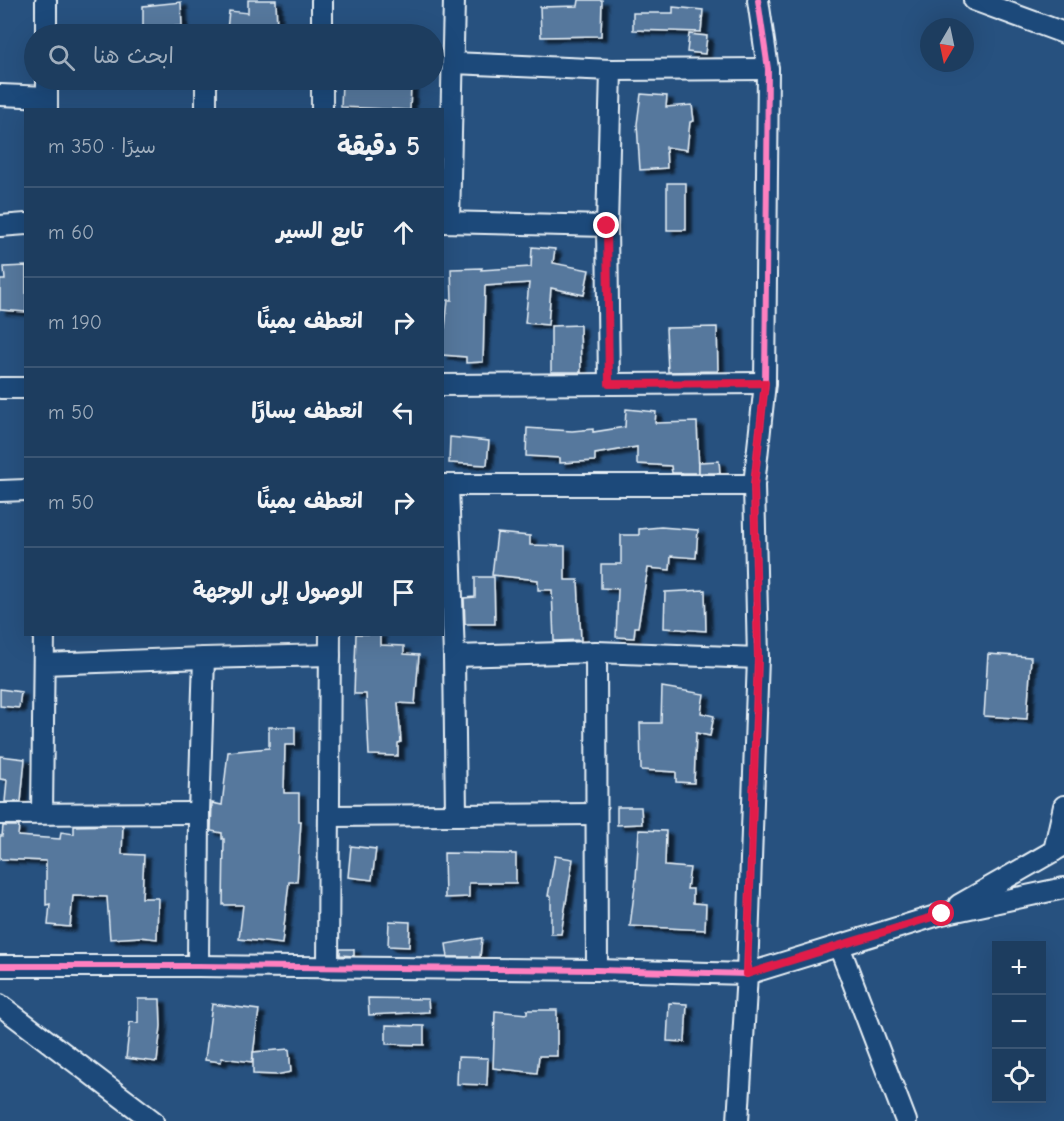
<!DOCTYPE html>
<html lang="ar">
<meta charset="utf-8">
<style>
body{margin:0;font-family:"Comic Neue","Playpen Sans Arabic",sans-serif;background:#254465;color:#f1f3f6;direction:rtl}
.controls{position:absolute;right:18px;bottom:18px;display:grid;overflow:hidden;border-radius:0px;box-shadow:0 6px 24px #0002}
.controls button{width:54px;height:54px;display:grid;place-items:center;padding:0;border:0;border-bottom:2px solid #3b5674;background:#1d3d5f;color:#f1f3f6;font:30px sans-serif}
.compass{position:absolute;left:920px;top:18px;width:54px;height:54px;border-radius:50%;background:#1d3d5f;box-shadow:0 6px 24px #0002;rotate:189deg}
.stop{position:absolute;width:18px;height:18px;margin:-14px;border:4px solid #e11d48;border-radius:50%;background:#fff}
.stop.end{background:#e11d48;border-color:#fff;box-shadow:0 2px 6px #0008}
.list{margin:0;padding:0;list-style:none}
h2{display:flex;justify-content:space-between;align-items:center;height:78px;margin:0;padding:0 24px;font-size:26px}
h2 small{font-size:20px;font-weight:400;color:#a0aebd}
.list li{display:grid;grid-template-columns:39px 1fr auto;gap:18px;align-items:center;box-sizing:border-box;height:90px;padding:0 24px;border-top:2px solid #3b5674}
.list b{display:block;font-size:22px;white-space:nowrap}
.list em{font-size:20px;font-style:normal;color:#a0aebd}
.icon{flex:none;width:33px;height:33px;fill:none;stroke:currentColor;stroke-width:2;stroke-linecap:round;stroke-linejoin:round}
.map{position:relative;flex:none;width:1064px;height:1121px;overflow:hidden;direction:ltr}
.search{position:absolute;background:#1d3d5f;box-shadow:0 6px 24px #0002;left:24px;top:24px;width:420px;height:66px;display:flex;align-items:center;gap:15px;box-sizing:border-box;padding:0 21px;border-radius:33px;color:#a0aebd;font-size:22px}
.panel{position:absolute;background:#1d3d5f;box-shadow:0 6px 24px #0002;left:24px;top:108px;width:420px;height:528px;border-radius:0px;direction:rtl}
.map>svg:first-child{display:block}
</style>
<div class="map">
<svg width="1064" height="1121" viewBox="0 0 1064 1121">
<defs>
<filter id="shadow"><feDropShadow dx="6" dy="4" stdDeviation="1.5" flood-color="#0009"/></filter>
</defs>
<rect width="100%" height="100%" fill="#27517f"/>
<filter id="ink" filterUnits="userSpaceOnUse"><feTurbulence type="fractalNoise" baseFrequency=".0167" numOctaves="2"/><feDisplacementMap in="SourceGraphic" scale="12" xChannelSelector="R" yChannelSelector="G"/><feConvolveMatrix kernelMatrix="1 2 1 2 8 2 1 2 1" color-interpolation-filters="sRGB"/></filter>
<g filter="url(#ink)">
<g fill="#57789d" stroke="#e8f1f8" stroke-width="1.5" filter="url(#shadow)">
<path d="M 248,0 L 276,0 L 277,30 L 227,30 L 229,11 L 248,13 Z"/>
<path d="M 579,0 L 602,0 L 601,36 L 541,37 L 540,7 L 578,6 Z"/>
<path d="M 181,2 L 182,26 L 143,29 L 143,6 Z"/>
<path d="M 673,7 L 703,10 L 701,32 L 633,30 L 633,13 L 673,13 Z"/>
<path d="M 689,34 L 707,36 L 705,54 L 687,52 Z"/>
<path d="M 342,82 L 411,85 L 410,110 L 341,107 Z"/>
<path d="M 641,94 L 667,96 L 666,107 L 692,105 L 694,121 L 690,122 L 687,150 L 666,147 L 667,168 L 640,170 L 637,124 Z"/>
<rect x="667" y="183" width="19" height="47"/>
<path d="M 532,247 L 555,249 L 553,263 L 589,270 L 584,295 L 551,288 L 548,325 L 525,323 L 529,283 L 485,286 L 483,362 L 466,363 L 466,357 L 442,355 L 442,328 L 445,328 L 448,300 L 452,300 L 451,269 L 482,268 L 481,270 L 531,267 Z"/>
<path d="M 26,266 L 26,312 L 0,310 L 0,280 L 5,280 L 4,267 Z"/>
<path d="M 580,325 L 581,372 L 551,372 L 551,326 Z"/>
<path d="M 717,327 L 718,371 L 668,372 L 666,328 Z"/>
<path d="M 626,409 L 656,412 L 655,423 L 697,422 L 699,473 L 672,473 L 671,466 L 637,464 L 637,447 L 595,454 L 595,461 L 560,463 L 560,458 L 526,456 L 527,428 L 572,431 L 593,429 L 593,432 L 625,427 Z"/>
<path d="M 450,437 L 489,441 L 487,465 L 449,463 Z"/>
<path d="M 719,461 L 720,473 L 699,473 L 699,462 Z"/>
<path d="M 661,527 L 698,530 L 696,558 L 671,556 L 670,570 L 648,568 L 638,627 L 635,627 L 634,638 L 616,637 L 618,589 L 601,588 L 601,564 L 621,564 L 621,535 L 639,535 L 639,529 Z"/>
<path d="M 497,533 L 530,536 L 530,545 L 565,546 L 565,580 L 578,580 L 581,640 L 554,641 L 552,590 L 538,590 L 538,580 L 492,575 Z"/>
<path d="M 475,577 L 494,577 L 495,624 L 465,624 L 464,598 L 475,597 Z"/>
<path d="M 705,590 L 706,631 L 664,628 L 665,592 Z"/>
<path d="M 356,634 L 380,634 L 380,645 L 404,646 L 404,654 L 419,655 L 415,704 L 398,703 L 401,742 L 398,743 L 398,756 L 369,755 L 366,694 L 354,694 Z"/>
<path d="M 988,654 L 1031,657 L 1027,719 L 984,716 Z"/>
<path d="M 662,687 L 704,694 L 701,713 L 714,716 L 710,736 L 696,733 L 694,783 L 676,782 L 676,772 L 641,770 L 640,723 L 661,723 Z"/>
<path d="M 0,689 L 21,692 L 19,708 L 0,706 Z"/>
<path d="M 269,727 L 295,727 L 295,745 L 285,745 L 284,793 L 299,793 L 299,821 L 301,821 L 297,882 L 289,882 L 282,944 L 239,939 L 243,905 L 223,905 L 224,839 L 222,839 L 222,833 L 211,831 L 212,803 L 222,805 L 228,752 L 269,748 Z"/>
<path d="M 0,756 L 25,759 L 21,802 L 5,802 L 7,780 L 0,779 Z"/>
<path d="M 617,807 L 641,807 L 642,824 L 617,825 Z"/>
<path d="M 123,825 L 122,854 L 144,855 L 142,898 L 158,898 L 157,939 L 140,937 L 110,939 L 107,897 L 73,896 L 70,927 L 48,925 L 50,904 L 46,905 L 46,861 L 0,859 L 0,836 L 2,836 L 3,826 L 19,826 L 18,836 L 60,839 L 61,832 L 74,834 L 74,826 Z"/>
<path d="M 639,830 L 666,831 L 665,866 L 690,868 L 687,889 L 693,889 L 693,903 L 706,904 L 705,930 L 630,926 L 636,878 Z"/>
<path d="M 351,846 L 376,849 L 372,880 L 348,877 Z"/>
<path d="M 444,853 L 516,854 L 516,883 L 469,883 L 469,897 L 445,898 Z"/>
<path d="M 555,856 L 573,859 L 561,934 L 551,934 L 551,896 L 548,896 Z"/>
<path d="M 389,921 L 410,922 L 409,947 L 388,946 Z"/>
<path d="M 482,938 L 480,957 L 448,957 L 446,944 Z"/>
<path d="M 340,949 L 354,949 L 354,956 L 340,955 Z"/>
<path d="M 368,998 L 428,999 L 429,1012 L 369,1015 Z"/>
<path d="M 138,999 L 160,999 L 161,1026 L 157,1062 L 126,1058 L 130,1022 L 138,1023 Z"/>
<path d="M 669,1003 L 687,1004 L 685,1042 L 667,1041 Z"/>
<path d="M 212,1004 L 259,1010 L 252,1062 L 222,1058 L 221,1062 L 205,1060 Z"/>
<path d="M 527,1010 L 557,1010 L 557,1056 L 539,1056 L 537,1073 L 493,1068 L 495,1011 L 527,1014 Z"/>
<path d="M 386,1025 L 424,1026 L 424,1045 L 386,1044 Z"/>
<path d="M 289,1049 L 291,1072 L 276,1075 L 253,1074 L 253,1052 Z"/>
<path d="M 458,1057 L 488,1058 L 487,1085 L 457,1084 Z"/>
</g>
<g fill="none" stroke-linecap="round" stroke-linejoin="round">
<g stroke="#e8f1f8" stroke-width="24">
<g id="minor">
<path d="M 46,0 L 46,34"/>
<path d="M 322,0 L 322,34"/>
<path d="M 974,0 L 1064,33"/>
<path d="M 453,63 L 611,70 L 768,69"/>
<path d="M 47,80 L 47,110"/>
<path d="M 0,95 L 47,97"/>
<path d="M 206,110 L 206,80"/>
<path d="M 322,110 L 322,80"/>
<path d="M 442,222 L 607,226"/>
<path d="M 449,222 L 454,0"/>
<path d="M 0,226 L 26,224"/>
<path d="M 609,384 L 607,226 L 611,70"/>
<path d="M 442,385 L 765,383"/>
<path d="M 0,388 L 26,388"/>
<path d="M 442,485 L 754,485"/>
<path d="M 448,485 L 454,656 L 456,814"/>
<path d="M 0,491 L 26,490"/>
<path d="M 596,652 L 597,970"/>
<path d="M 454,656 L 596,652 L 758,658"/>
<path d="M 44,664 L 204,658 L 330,655"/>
<path d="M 42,813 L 44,634"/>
<path d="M 0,814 L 199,813"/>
<path d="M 330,816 L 595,814"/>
<path d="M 1054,851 L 1064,806"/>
<path d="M 959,905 L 1064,845"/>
<path d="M 839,946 L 906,1121"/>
<path d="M 0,966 L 198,966 L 597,970 L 747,974 L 758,658 L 754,485 L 765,383 L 768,69 L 758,0"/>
<path d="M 198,966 L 199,813 L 204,658"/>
<path d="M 328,968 L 330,634"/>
<path d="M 0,1005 L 153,1121"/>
<path d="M 738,1121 L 747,974 L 942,914 L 1064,888"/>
</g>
</g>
<use href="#minor" stroke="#1f4a7a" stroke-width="20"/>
<g stroke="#1f4a7a" stroke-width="10">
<path id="cycleway" d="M 0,966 L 198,966 L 597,970 L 747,974 L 758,658 L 754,485 L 765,383 L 768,69 L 758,0"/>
</g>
<use href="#cycleway" stroke="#ff80c0" stroke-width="6"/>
</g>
</g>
<g fill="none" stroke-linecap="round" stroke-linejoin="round" filter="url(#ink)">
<path stroke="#e11d48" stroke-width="8" d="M 607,226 L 609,384 L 765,383 L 754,485 L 758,658 L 747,974 L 942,914"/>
</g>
</svg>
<div class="controls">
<button>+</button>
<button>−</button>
<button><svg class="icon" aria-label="locate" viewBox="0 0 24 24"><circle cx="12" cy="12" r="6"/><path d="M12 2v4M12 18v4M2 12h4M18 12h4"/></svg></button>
</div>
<svg class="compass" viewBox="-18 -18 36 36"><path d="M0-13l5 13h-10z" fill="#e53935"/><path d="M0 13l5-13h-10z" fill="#a0aebd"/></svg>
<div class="stop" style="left:942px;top:914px"></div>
<div class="stop end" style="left:607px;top:226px"></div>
<div class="search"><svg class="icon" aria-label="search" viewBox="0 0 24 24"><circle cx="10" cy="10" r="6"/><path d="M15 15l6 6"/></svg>ابحث هنا</div>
<section class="panel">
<h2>5 دقيقة<small>سيرًا · 350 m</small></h2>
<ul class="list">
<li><svg class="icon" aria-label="ahead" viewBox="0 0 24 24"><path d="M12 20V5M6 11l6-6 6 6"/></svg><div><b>تابع السير</b></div><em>60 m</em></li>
<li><svg class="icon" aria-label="right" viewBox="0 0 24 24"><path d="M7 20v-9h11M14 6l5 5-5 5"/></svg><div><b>انعطف يمينًا</b></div><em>190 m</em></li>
<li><svg class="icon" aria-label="left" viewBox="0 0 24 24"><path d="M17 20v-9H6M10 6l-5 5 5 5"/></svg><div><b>انعطف يسارًا</b></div><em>50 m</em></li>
<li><svg class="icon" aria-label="right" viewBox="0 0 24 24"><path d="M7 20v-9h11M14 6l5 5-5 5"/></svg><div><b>انعطف يمينًا</b></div><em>50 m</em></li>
<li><svg class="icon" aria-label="arrive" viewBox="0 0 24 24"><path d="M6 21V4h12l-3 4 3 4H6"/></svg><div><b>الوصول إلى الوجهة</b></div></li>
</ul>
</section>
</div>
